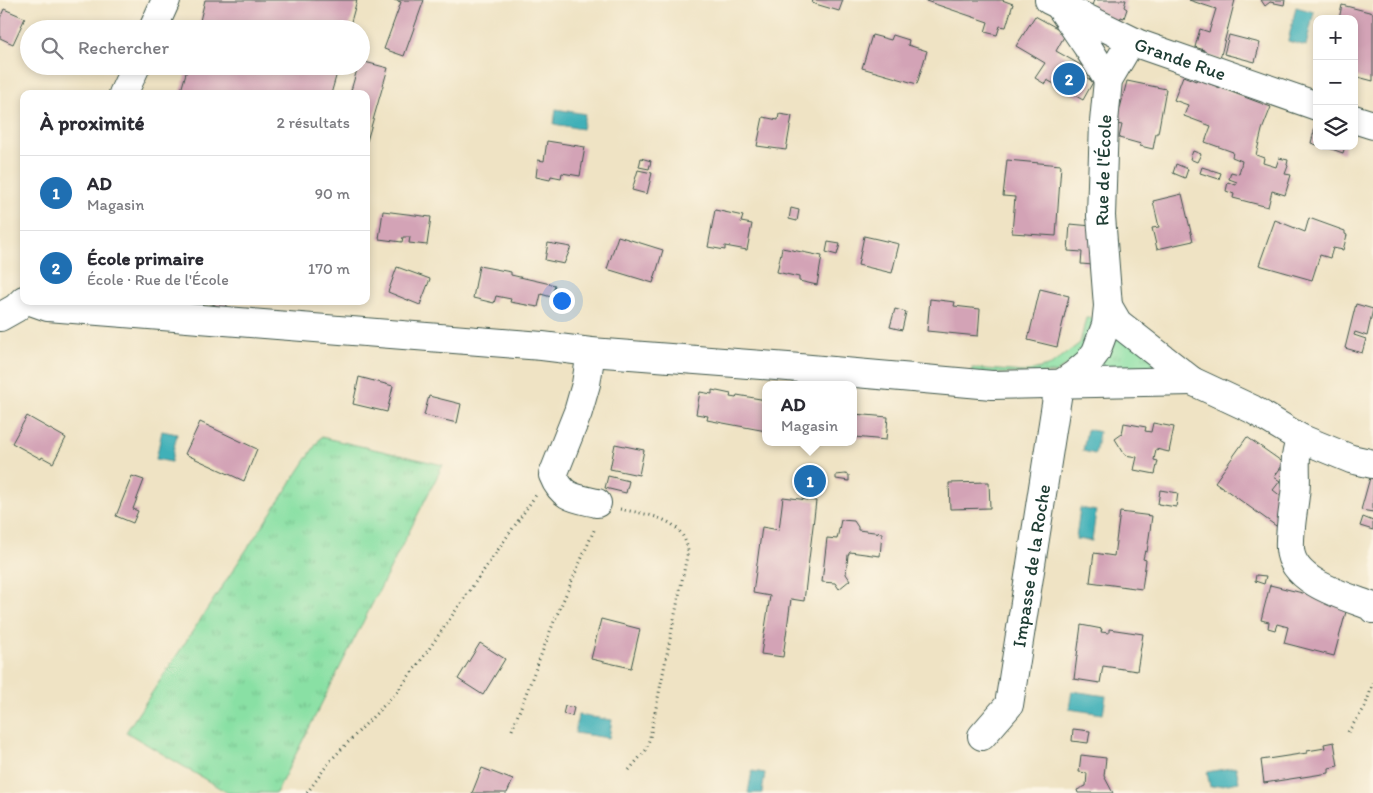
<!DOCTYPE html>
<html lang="fr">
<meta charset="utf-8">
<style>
body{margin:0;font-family:Itim,sans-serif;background:#f2f2f3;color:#2b2b33}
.controls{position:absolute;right:15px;top:15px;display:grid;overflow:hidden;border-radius:10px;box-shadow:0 2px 8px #0003}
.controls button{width:45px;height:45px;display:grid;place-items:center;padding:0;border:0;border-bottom:1px solid #e1e1e2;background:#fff;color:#2b2b33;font:25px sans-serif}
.you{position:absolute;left:561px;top:300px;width:18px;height:18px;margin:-12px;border:4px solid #fff;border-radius:50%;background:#1a73e8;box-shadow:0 0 0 8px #1a73e833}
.badge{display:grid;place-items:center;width:32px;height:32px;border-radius:50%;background:#1f6fb2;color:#fff;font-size:16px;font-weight:700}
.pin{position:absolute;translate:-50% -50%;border:2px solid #fff;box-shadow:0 1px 5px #0006}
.popup{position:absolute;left:762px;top:381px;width:95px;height:65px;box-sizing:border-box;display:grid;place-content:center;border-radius:10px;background:#fff;filter:drop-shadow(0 1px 4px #0005);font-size:16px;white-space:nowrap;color:#7c7c81}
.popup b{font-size:19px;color:#2b2b33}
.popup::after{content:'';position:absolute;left:50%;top:100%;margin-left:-10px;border:10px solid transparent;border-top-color:#fff}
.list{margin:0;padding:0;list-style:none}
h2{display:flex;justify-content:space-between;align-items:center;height:65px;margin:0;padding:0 20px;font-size:21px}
h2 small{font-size:16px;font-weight:400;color:#7c7c81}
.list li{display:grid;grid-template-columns:32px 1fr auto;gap:15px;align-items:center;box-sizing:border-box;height:75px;padding:0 20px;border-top:1px solid #e1e1e2}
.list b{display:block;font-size:19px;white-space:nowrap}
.list p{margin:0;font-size:16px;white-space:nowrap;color:#7c7c81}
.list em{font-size:16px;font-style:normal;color:#7c7c81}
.icon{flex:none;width:28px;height:28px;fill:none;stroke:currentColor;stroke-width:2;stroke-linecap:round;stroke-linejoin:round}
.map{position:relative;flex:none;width:1373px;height:793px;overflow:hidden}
.search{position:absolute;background:#fff;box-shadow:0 2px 8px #0003;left:20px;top:20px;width:350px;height:55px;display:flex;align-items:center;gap:12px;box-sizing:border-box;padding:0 18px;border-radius:28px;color:#7c7c81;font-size:19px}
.panel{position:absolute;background:#fff;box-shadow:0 2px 8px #0003;left:20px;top:90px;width:350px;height:215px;border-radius:10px}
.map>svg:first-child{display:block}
</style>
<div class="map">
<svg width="1373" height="793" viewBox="0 0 1373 793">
<defs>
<pattern id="grass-tufts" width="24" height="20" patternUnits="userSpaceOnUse" patternTransform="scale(1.25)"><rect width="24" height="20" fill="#89e0a4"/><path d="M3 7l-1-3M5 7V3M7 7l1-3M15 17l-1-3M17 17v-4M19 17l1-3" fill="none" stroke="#76c18e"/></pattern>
</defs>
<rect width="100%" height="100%" fill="#fcf5e5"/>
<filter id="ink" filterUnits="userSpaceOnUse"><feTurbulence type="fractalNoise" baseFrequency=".02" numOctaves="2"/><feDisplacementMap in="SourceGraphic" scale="10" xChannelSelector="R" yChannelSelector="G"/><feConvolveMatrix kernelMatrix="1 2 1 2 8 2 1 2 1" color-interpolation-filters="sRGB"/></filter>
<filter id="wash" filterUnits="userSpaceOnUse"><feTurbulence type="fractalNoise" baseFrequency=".0096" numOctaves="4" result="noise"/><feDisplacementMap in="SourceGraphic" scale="20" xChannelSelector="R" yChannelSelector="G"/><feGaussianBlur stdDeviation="1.12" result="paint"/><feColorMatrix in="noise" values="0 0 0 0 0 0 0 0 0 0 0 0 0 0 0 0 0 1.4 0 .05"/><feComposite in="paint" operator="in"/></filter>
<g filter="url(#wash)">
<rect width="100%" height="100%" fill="#efe3c4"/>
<g fill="url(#grass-tufts)" stroke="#548e6c">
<path d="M 1086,318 L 1095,318 L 1081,355 L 1055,373 L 971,374 L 972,368 L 1025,372 L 1051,365 L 1080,343 Z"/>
<path d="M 1113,325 L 1170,369 L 1090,375 Z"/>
<path d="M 321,437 L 443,465 L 276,793 L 228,793 L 126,732 Z"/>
</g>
<g fill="#40b0b8" stroke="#307676">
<path d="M 1296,7 L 1314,12 L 1306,46 L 1288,41 Z"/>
<path d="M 556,109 L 585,114 L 582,129 L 554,124 Z"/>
<path d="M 1087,429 L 1099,432 L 1095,454 L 1083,451 Z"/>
<path d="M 162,431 L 177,434 L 171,462 L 156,459 Z"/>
<path d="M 1080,508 L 1096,511 L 1092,541 L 1076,539 Z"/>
<path d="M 1072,691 L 1106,696 L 1103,714 L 1069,709 Z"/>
<path d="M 578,715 L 612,720 L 609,738 L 575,733 Z"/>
<path d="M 1236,767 L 1239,782 L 1210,787 L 1207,772 Z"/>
<path d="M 752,771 L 765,773 L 762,793 L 748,793 Z"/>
</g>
<g id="blocks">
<g fill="#d3a3b6">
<path d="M 205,0 L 357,0 L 349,29 L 198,29 Z"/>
<path d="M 394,0 L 424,0 L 404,56 L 384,49 L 401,2 Z"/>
<path d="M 813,0 L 843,0 L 839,11 L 812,3 Z"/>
<path d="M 927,0 L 1002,0 L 1013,4 L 1006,27 L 1000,26 L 997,35 L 985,32 L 988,22 L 926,1 Z"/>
<path d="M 1094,0 L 1126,0 L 1124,7 L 1127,9 L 1124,18 L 1121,17 L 1119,23 L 1091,8 Z"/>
<path d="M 1189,0 L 1235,0 L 1220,59 L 1203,54 L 1204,50 L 1195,47 L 1200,29 L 1209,32 L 1216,9 Z"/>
<path d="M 1261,0 L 1285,0 L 1284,5 L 1270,2 L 1265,6 Z"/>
<path d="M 1342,5 L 1373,13 L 1373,81 L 1354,76 L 1354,19 L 1339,19 Z"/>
<path d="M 4,9 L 25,18 L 13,44 L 0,38 L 0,18 Z"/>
<path d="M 1035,16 L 1066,33 L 1056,51 L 1086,68 L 1083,75 L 1093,82 L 1083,100 L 1047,80 L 1045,84 L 1035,78 L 1045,63 L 1016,46 Z"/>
<path d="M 872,35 L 891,40 L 893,35 L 909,40 L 908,45 L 927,51 L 917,84 L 862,68 Z"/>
<path d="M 1229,35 L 1260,43 L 1255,62 L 1224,54 Z"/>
<path d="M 361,61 L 388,68 L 367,141 L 366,94 L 350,94 L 358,66 L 361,66 Z"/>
<path d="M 188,66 L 339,66 L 331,94 L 180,94 Z"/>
<path d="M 1183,76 L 1196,81 L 1197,79 L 1271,107 L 1262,130 L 1256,155 L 1264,158 L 1263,163 L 1276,167 L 1279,158 L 1288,160 L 1287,165 L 1288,166 L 1285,174 L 1291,175 L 1285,195 L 1272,191 L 1268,207 L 1233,198 L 1234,194 L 1226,191 L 1228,182 L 1236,185 L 1237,182 L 1229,179 L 1231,172 L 1239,174 L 1242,161 L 1232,157 L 1233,152 L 1205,142 L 1211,126 L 1184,116 L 1188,105 L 1174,100 Z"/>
<path d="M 1127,81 L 1166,89 L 1158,133 L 1156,133 L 1153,149 L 1140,146 L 1141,144 L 1119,138 L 1122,125 L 1117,124 L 1118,116 Z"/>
<path d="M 779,114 L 792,116 L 786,150 L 757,146 L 763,117 L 778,120 Z"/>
<path d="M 1316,124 L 1317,124 L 1317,145 L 1311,143 Z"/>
<path d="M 547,141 L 585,147 L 580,176 L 562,173 L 561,178 L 551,176 L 550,180 L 536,177 L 538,160 L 544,161 Z"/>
<path d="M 1323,146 L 1345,146 L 1343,153 Z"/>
<path d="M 1193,151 L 1201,154 L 1197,162 L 1190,159 Z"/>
<path d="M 641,158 L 651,161 L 649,169 L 639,167 Z"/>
<path d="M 1007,160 L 1061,165 L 1056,236 L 1012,233 L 1015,197 L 1003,196 Z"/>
<path d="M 1176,164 L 1188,169 L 1185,178 L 1173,173 Z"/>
<path d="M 1202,167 L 1221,173 L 1219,179 L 1200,173 Z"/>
<path d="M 638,170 L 652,173 L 647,194 L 632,190 Z"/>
<path d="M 1182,194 L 1193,241 L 1157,249 L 1152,228 L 1159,227 L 1153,201 Z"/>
<path d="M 791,208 L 799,210 L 797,221 L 789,219 Z"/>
<path d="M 715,210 L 743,216 L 741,222 L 752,224 L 747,250 L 725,246 L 725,250 L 708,247 Z"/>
<path d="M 383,211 L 431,217 L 427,245 L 409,243 L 410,237 L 403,237 L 402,242 L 379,239 Z"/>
<path d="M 1309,218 L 1345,231 L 1345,234 L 1347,235 L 1343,250 L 1333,248 L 1330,258 L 1320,255 L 1312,280 L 1259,265 L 1275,220 L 1305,232 Z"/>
<path d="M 1070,224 L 1092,226 L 1093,265 L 1081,264 L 1082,252 L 1068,251 Z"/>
<path d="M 618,236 L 663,250 L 653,283 L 607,269 Z"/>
<path d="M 864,236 L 899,244 L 892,273 L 858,265 Z"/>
<path d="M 828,242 L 840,244 L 837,255 L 826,252 Z"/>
<path d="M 548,243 L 571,247 L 564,264 L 545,260 Z"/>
<path d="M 782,248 L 822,256 L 817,285 L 799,281 L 799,277 L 777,272 Z"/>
<path d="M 479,266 L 511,272 L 511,275 L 555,285 L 551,297 L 541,294 L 538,307 L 510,302 L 511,299 L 496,296 L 494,303 L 473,298 Z"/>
<path d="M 397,267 L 430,279 L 420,305 L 388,292 Z"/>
<path d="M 1040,289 L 1069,296 L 1057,347 L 1028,340 Z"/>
<path d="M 930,299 L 955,302 L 954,306 L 980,309 L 978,336 L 927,331 Z"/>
<path d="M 173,301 L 195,301 L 193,307 Z"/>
<path d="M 205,301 L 229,301 L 225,309 Z"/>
<path d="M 1356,304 L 1373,309 L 1367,336 L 1355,332 L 1354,335 L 1366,339 L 1362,353 L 1345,348 Z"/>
<path d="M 895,309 L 906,312 L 902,330 L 890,327 Z"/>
<path d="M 359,377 L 393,386 L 387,412 L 353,404 Z"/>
<path d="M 712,390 L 731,394 L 730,397 L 736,398 L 737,395 L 766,400 L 766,431 L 707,420 L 708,416 L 696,414 L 700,392 L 712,394 Z"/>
<path d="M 429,396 L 461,404 L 457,423 L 424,415 Z"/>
<path d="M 854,414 L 888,417 L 886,440 L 854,437 Z"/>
<path d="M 27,416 L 66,438 L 53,463 L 42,457 L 41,459 L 12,443 Z"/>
<path d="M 200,422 L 257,449 L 244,481 L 185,454 Z"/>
<path d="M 1124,423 L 1146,427 L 1145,431 L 1151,432 L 1153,423 L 1174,427 L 1169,452 L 1156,449 L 1154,460 L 1158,461 L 1155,474 L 1134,470 L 1137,457 L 1125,455 L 1115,439 L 1122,434 Z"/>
<path d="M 1247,437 L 1284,463 L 1274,477 L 1280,481 L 1273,490 L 1291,504 L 1276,526 L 1215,482 Z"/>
<path d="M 615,444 L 644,450 L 639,475 L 610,469 Z"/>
<path d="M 845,474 L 849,475 L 849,481 L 836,479 L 836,475 Z"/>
<path d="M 1371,474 L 1373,475 L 1373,512 L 1361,510 Z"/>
<path d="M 132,476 L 144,480 L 133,509 L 138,511 L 133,523 L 116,516 Z"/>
<path d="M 608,476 L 629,481 L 626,493 L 605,488 Z"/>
<path d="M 989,482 L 990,508 L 950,509 L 949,483 Z"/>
<path d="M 1160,490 L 1178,493 L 1176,507 L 1158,504 Z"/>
<path d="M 783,497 L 816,501 L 804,601 L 791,599 L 783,657 L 761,654 L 770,596 L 753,593 L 762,527 L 779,530 Z"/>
<path d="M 1120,512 L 1152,516 L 1147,552 L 1145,551 L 1143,559 L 1146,560 L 1142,589 L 1090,582 L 1094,553 L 1114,556 Z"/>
<path d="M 1363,517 L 1373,521 L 1373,530 L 1360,526 Z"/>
<path d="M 841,520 L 854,521 L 858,527 L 858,530 L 882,533 L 880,556 L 850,552 L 848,555 L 846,574 L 850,580 L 839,589 L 835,583 L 822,582 L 827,538 L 837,539 Z"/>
<path d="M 1256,575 L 1266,576 L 1264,584 L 1255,581 Z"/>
<path d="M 1270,585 L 1331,600 L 1347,608 L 1334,656 L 1284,643 L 1288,627 L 1277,624 L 1275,630 L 1268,628 L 1269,622 L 1261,620 Z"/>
<path d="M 601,619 L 640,629 L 631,668 L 591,659 Z"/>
<path d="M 1081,625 L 1102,629 L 1101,632 L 1109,633 L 1109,629 L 1143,634 L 1137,671 L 1103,666 L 1100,683 L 1074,679 Z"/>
<path d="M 480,643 L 505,659 L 483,695 L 458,679 Z"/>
<path d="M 565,706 L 574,708 L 572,716 L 563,714 Z"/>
<path d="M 1073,729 L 1090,731 L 1088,743 L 1072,741 Z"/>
<path d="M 1334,742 L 1338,766 L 1329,768 L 1329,773 L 1264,783 L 1261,760 L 1307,753 L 1307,751 L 1325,748 L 1324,744 Z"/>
<path d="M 1081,755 L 1106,758 L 1104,776 L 1113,793 L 1078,793 L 1077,790 L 1086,786 L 1087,773 L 1079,772 Z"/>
<path d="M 482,768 L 513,780 L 507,793 L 472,793 Z"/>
</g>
</g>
</g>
<g filter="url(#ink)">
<use href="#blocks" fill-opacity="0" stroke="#3e564a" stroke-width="1"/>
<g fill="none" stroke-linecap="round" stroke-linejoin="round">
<g stroke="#3e564a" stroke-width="30">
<g id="minor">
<path id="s1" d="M 1049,0 L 1139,44 L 1317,106"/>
<path d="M 1061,8 L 1087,46 L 1108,80"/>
<path d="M 153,29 L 166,0"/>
<path d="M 123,94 L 136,66"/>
<path d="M 1354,119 L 1373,125"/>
<path d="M 31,301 L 48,307 L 542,346 L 591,352 L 788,367 L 992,385 L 1192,381"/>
<path d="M 1108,306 L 1118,323 L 1192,381 L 1252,409 L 1300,438 L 1351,459 L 1373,464"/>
<path d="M 0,317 L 16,308 L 24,300"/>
<path d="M 591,352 L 586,384 L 578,412 L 553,475 C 562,498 575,498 597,503"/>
<path id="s2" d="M 1059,385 L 1075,374 L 1088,363 L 1096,352 L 1106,325 L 1108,306 L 1101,216 L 1104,122 L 1108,80 L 1131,41"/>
<path d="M 1300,438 C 1299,444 1297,450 1296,457 C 1295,469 1297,482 1295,495 C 1293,513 1289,531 1290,549 C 1292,582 1345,596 1371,606 L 1373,609"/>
<path id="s3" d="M 982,736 L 1009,705 L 1059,385"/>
</g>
</g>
<g stroke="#3e564a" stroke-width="3" stroke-dasharray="1 4" stroke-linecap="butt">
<path d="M 620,509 C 648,515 683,517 688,551 L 650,737 L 646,750 L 629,770"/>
<path d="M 512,730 L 553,624 L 595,528"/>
<path d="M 1348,732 L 1365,707 L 1373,683"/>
<path d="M 307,793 L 330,761 L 396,693 L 422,659 L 536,495"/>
</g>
<use href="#minor" stroke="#fff" stroke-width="28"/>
</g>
</g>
<g text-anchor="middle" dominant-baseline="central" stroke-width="4" stroke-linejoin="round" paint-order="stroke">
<g font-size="19" fill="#1f3d34" stroke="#fcf5e5">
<text stroke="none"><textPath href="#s1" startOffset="144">Grande Rue</textPath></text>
<text stroke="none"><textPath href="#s2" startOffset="234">Rue de l'École</textPath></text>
<text stroke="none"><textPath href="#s3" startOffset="182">Impasse de la Roche</textPath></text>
</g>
</g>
</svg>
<div class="controls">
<button>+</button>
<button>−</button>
<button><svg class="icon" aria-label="layers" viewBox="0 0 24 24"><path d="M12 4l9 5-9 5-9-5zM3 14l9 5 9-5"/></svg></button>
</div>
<div class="you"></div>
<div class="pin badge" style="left:810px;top:481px">1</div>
<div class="popup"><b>AD</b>Magasin</div>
<div class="pin badge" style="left:1069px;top:79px">2</div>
<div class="search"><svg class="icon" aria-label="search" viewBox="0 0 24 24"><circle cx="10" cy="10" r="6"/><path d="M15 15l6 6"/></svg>Rechercher</div>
<section class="panel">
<h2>À proximité<small>2 résultats</small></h2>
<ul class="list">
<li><span class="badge">1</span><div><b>AD</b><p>Magasin</p></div><em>90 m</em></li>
<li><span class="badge">2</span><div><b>École primaire</b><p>École · Rue de l'École</p></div><em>170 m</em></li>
</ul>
</section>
</div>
